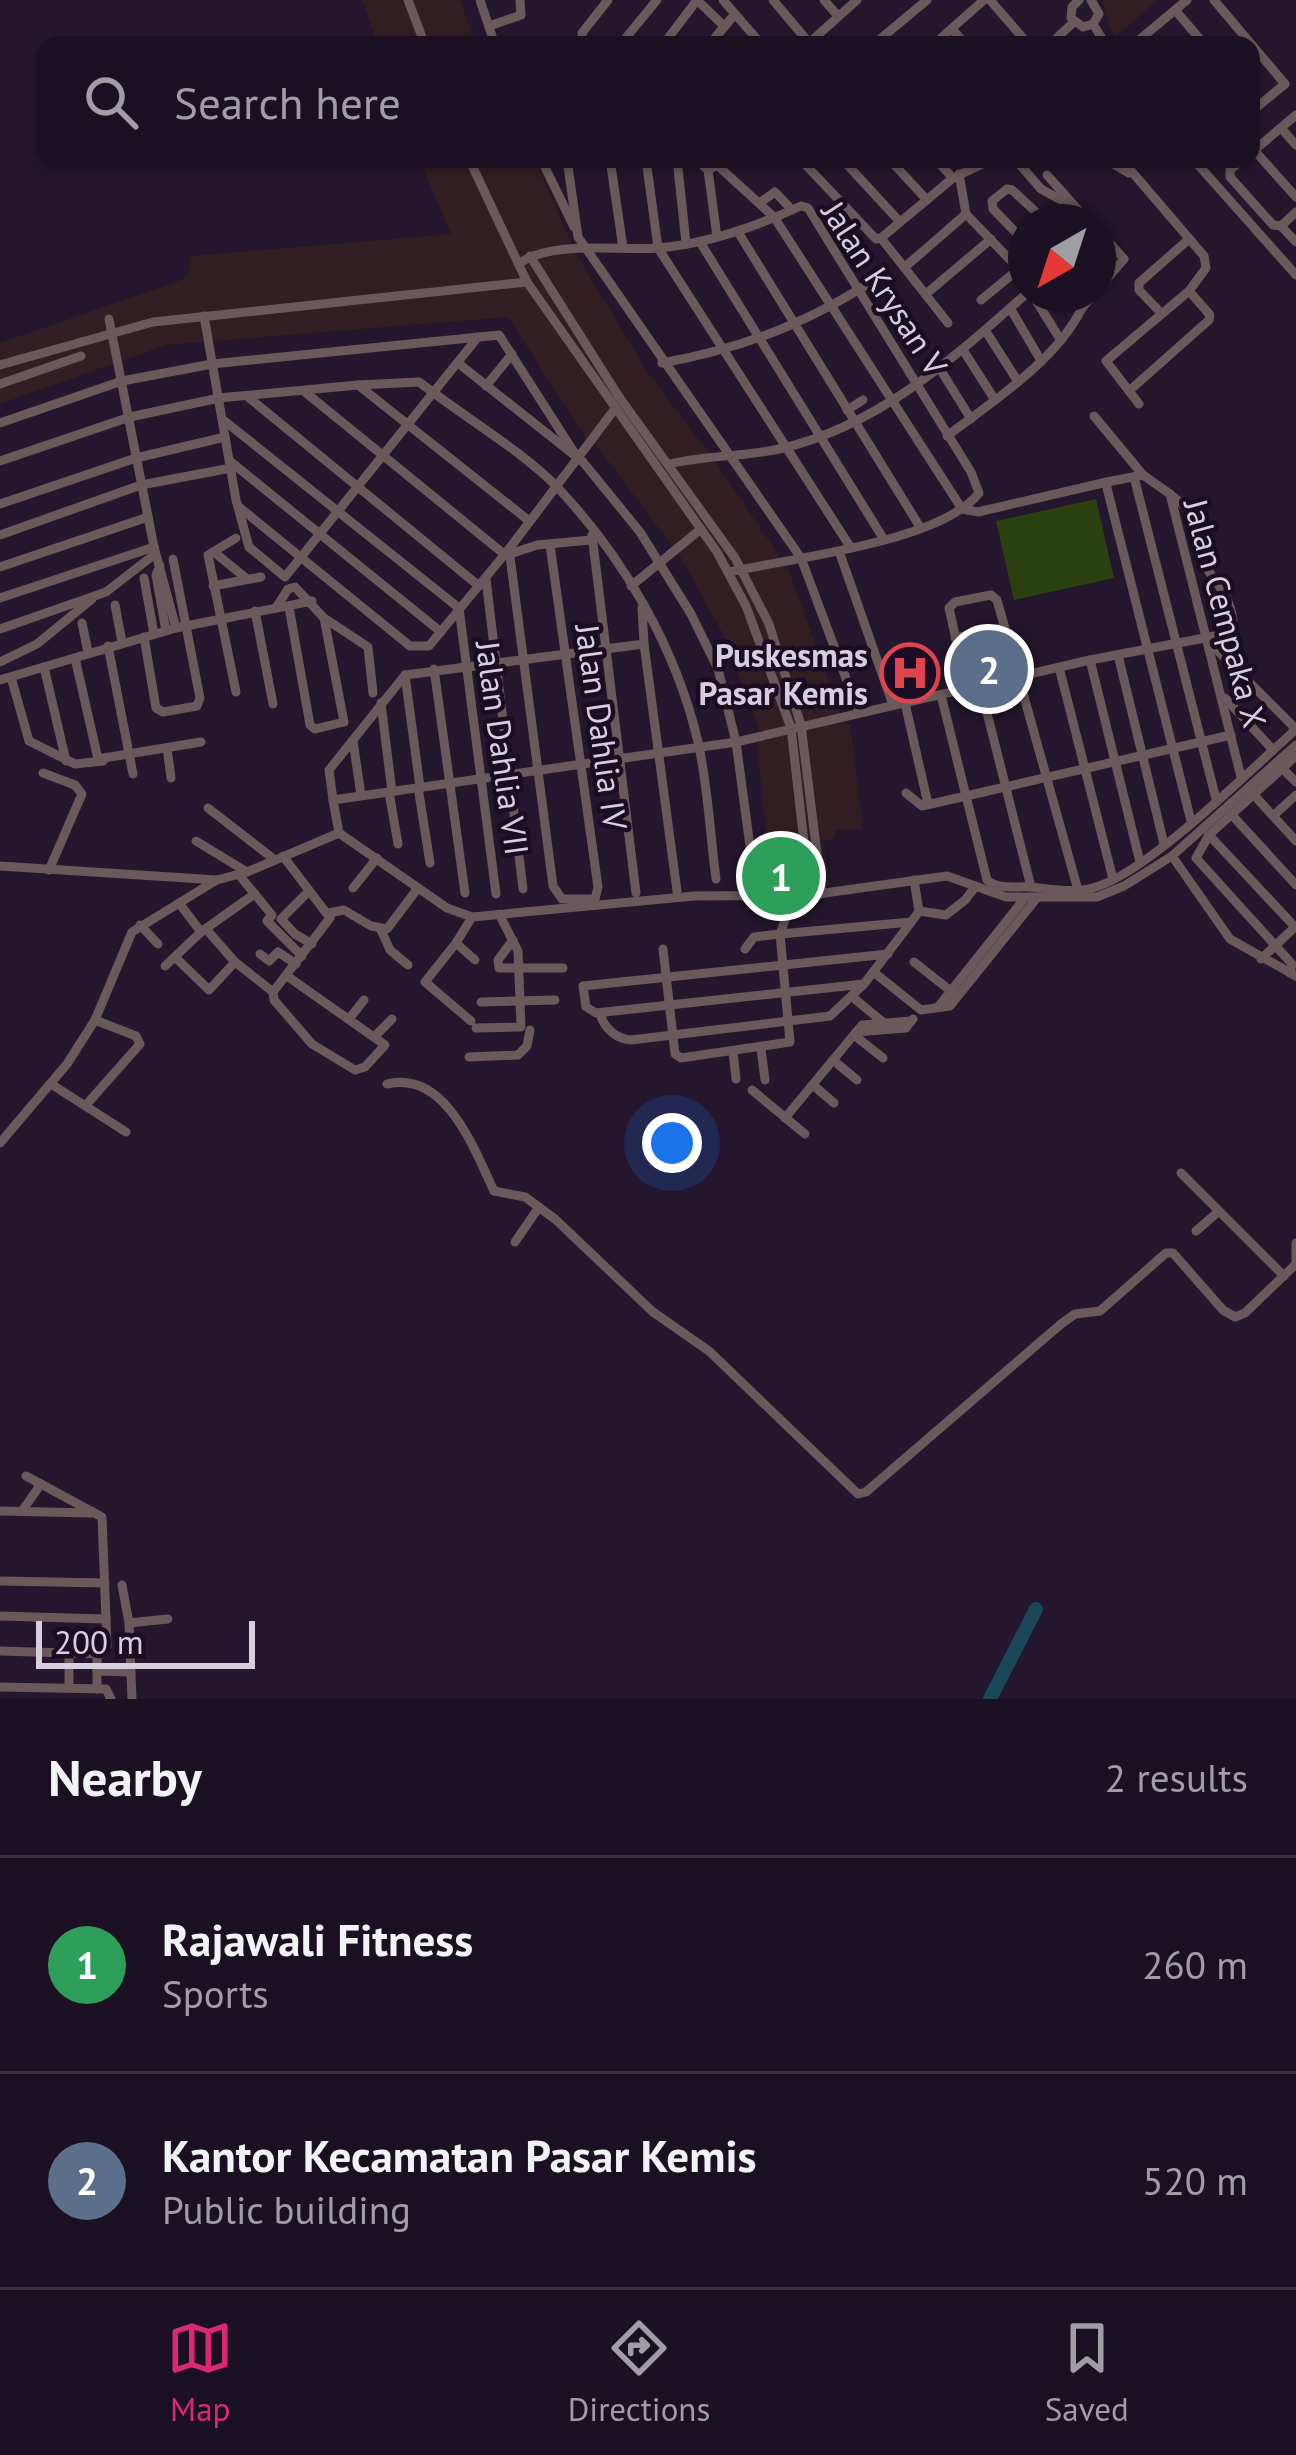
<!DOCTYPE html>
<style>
body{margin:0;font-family:"PT Sans",sans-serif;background:#281e2e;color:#f1f3f6}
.compass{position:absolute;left:1008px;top:204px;width:108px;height:108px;border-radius:50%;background:#1b1021;box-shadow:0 3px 9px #0004;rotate:219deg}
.scale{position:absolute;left:36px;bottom:30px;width:219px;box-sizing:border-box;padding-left:12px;border:6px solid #d8cfde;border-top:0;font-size:33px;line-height:42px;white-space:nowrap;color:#d8cfde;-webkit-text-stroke:9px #1a0c22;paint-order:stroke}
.you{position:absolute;left:672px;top:1143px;width:42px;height:42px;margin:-30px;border:9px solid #fff;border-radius:50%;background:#1a73e8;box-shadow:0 0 0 18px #1a73e833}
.badge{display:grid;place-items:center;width:78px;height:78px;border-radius:50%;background:#db2777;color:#fff;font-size:39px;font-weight:700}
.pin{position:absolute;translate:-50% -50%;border:6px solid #fff;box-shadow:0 3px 12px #0006}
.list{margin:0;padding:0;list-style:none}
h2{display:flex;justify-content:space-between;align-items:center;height:156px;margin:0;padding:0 48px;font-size:51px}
h2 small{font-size:39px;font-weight:400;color:#a09da5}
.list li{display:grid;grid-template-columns:78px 1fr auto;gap:36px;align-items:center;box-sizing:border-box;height:216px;padding:0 48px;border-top:3px solid #39303f}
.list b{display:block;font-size:45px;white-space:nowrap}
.list p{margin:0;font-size:39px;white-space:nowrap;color:#a09da5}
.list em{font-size:39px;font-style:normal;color:#a09da5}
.icon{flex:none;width:66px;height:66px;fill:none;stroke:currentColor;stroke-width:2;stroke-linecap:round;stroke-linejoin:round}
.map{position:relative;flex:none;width:1296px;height:1699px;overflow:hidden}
.search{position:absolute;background:#1b1021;box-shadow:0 3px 9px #0004;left:36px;right:36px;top:36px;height:132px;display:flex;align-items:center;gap:30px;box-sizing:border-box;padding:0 42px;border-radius:24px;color:#a09da5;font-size:45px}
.sheet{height:588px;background:#1b1021}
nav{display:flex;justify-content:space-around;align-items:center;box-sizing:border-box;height:168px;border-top:3px solid #39303f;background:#1b1021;font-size:33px;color:#a09da5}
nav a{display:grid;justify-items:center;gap:6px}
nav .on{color:#db2777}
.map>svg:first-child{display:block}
</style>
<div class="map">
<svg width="1296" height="1699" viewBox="0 0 1296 1699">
<rect width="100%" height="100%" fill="#24162c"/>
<g fill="#301e22">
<path d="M 362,0 L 460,0 L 476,45 L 378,45 Z"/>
<path d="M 1102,0 L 1158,0 L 1114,38 Z"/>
<path d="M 419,159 L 535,159 L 576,254 L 648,373 L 717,464 L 788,569 L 845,725 L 850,724 L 863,830 L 836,830 L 835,838 L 823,841 L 830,885 L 773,892 L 757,746 L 759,729 L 723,634 L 681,558 L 596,445 L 585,437 L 508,317 L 166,345 L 0,404 L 0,343 L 187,278 L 191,256 L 451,234 Z"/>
</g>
<path fill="#2b4010" d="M 1096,499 L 1114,578 L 1014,600 L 996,521 Z"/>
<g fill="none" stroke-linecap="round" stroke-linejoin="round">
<path stroke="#1a4757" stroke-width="14" d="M 990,1699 L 1036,1609"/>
<g stroke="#69595b" stroke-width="9">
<path d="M 408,0 L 425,45"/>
<path d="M 480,0 L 495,45"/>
<path d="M 697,0 L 723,25"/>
<path d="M 723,0 L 762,45"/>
<path d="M 773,0 L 811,45"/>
<path d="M 824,0 L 838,16"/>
<path d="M 990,0 L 1029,45"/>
<path d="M 1079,0 L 1072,7 L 1071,18 L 1083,27 L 1093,24 L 1099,14 L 1091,0"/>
<path d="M 1214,0 L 1285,84 L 1251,112"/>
<path d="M 1175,10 L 1205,45"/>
<path d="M 1093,24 L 1106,45"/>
<path d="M 489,26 L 521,15 L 520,0"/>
<path d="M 952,29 L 966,45"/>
<path d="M 809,43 L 857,0"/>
<path d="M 583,45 L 582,33 L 608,0"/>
<path d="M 620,45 L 657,0"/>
<path d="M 663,45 L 697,0"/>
<path d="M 709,45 L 735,14"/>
<path d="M 873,45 L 927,0"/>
<path d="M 933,45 L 984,0"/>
<path d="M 1049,45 L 1074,22"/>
<path d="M 1133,45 L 1187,0"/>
<path d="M 1281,128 L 1296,145"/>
<path d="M 1254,150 L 1296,197"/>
<path d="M 1251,153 L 1296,115"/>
<path d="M 469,159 L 527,282 L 717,552 L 746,606 L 791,728 L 810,895"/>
<path d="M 541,159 L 574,227"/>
<path d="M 567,159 L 578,237 L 801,558 L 859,713"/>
<path d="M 610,159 L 623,248"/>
<path d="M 646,159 L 658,248 L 851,548"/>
<path d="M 677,159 L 686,243"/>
<path d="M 696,159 L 708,170 L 717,165 L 774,217 L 962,509"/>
<path d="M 800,159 L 876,239 L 881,238 L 953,178 L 993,159"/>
<path d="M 842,159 L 900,222"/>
<path d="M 889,159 L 927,200"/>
<path d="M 935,159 L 953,178"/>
<path d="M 1015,159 L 1041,189 L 1072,206"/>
<path d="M 1105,159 L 1129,173"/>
<path d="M 1121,159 L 1204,256 L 1206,268 L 1189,291 L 1106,361 L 1139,404"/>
<path d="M 1193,159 L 1296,275"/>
<path d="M 1243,159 L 1230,170 L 1230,177 L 1273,225 L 1281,226 L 1296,212"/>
<path d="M 708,170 L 717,237"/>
<path d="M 959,174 L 966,214 L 1015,265 L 1014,273 L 981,300"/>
<path d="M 1047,175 L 1089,222"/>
<path d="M 761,202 L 775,192 L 792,210"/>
<path d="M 1059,222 L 1073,207"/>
<path d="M 1281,226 L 1296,242"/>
<path d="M 1098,230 L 1124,259 L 1098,289"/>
<path d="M 738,232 L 920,527"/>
<path d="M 881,238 L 948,323"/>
<path d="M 700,242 L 883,538"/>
<path d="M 1026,243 L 993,209 L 992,201 L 1007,189 L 1012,190 L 1047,222"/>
<path d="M 530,256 L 619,397 L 735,558 L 769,624 L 801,725 L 822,894"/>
<path d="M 520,263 C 552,240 619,251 658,248 C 707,244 755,227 801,206 L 808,208 L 971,472 L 979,493 C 941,542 791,558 730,572"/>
<path d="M 905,267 L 966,214"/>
<path d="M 926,294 L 991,239"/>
<path d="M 1032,294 L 1060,339"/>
<path d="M 1072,294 L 1082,308 L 1094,294"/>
<path d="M 1010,308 L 1040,359"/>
<path d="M 1161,313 L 1139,290 L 1139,283 L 1189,239"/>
<path d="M 204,316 L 236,500 L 249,547 L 285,577 L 478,337"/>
<path d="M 109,319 L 154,547 L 176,628"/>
<path d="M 985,330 L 1017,380"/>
<path d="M 963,350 L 995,400"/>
<path d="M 458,363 L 583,462 L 640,532 L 691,614 L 718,669 L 736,742 L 756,891"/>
<path d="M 662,363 C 748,347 810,322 884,274"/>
<path d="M 0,365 L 153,322 L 527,282"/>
<path d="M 940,369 L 971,419"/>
<path d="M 0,384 L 81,356"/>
<path d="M 358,385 L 419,382 L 434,393 C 471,421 527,455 558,488 C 624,558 676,648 698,742 C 708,786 710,834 716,879"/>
<path d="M 486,386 L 512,354"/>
<path d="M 1129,391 L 1209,320 L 1210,315 L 1189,291"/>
<path d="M 305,392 L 504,554"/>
<path d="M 248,397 L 479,586"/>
<path d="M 847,410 L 863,400"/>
<path d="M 1094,416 L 1143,475 L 1170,494 L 1241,777"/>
<path d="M 222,419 L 459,608 L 496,894"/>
<path d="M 0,423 L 122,381 L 212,364 L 499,335 L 577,457"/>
<path d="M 947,436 C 993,401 1056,361 1082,308"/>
<path d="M 0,461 L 130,417 L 219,398 L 358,385 L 528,520"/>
<path d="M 231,462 L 441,632"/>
<path d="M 670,464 C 705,455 743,457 779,449 C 877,427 954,358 1026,294"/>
<path d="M 1143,475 L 1107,482 L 1107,488 L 1191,821"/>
<path d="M 1134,477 L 1216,799"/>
<path d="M 0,504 L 136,458 L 225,437"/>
<path d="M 239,507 L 410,646 L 429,646 L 509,549 L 614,410"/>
<path d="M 962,509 L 978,512 L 1107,482"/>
<path d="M 0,535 L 141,485 L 231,468"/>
<path d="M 592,535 L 636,893"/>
<path d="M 236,538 L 208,555 L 236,692"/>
<path d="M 509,549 L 553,886 L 562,899 L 595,899 L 598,887 L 550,545"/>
<path d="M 839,551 L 893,705"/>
<path d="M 214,552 L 247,579"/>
<path d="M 510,554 L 537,545 L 591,540"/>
<path d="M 160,566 L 156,575 L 166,631"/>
<path d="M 0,567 L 148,517"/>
<path d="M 144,578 L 154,634"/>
<path d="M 486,579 L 523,889"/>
<path d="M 213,586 L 261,577"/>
<path d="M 631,586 L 701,529"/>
<path d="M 0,598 L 154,547"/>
<path d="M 115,605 L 122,642"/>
<path d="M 289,607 L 310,725 L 315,729 L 344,722 L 324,618"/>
<path d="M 276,608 L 288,589 L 295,587 L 324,618 L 368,647 L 373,693"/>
<path d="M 642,608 L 644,644"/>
<path d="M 255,611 L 273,704"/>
<path d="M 82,623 L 88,652"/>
<path d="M 0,629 L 106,592 L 155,554"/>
<path d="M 144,637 L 156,708 L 163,712 L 197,706 L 200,698 L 173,559"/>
<path d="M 955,638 L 1005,628"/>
<path d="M 1208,641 L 1294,727 L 1292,733 C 1246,774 1150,870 1096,887 C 1075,894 1052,889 1031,887 C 1015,886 1000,890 987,880 L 966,796 L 1231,735"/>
<path d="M 108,646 L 133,774"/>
<path d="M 1118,655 L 1164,844"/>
<path d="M 75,658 L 98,759 L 201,742"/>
<path d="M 1090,660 L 1140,862"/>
<path d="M 0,662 L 37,644 L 92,599"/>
<path d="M 44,667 L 66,761"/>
<path d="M 1059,667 L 1113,879"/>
<path d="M 434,669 L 465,893"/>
<path d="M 11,677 L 29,741 L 75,764 L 103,761"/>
<path d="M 0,680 L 176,628 L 312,601"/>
<path d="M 980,685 L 1031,887"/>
<path d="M 967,688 L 949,608 L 955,602 L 991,595 L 997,600 L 1078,890"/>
<path d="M 1225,698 L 1273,750"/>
<path d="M 381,703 L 392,792"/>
<path d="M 905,703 L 928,804"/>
<path d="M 353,741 L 361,795"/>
<path d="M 167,748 L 171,778"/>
<path d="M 1283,769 L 1296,782"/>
<path d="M 43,773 L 75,785 L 82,794 L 49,870"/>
<path d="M 418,787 L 430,863"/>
<path d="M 420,787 L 405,675 L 644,644 L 677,891"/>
<path d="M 389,792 L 398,844"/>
<path d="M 906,793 L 922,806 L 966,796 L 941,695"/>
<path d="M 1253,794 L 1296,841"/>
<path d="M 333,800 L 329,770 L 405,675"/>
<path d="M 208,808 L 275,860"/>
<path d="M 1231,814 L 1296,885"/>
<path d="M 1273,816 L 1296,795"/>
<path d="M 339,833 L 333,800 L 736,742 L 1090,660 L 1225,634 L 1233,620 C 1228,588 1212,583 1203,560 C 1190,525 1208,524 1170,494"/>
<path d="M 1209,835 L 1296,928"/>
<path d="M 196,841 L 247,872"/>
<path d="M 283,856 L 330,918 L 273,992 L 274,1000 L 312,1044 L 355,1070 L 365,1067 L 385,1045 L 287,976"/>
<path d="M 1172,856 L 1230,939 L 1296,976"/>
<path d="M 0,866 L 217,880 L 247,872 L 339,833 L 447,908 L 472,917 L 694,896 L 810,895 L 947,876 L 1006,897 L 1097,897 L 1124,886 L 1172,856 L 1296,745"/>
<path d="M 239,875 L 272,915 L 267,921 L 302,956"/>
<path d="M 353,888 L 377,858"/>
<path d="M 309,891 L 281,919 L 295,934 L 312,944"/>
<path d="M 794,895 L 780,934 L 911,922"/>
<path d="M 919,911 L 946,915 L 965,900 L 976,886"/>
<path d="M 329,913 L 344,910 L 371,926 L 387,929 L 418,888"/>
<path d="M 140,925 L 158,944"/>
<path d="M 206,929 L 235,962 L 273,992"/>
<path d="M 381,930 L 390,950 L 408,965"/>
<path d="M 201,932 L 253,895"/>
<path d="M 513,940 L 498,960 L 499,968 L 563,968"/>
<path d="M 456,943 L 472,917"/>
<path d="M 663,949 L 675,1054 L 681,1058 L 790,1042 L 780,934 L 754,937 L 745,949"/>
<path d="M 260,954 L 269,961 L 278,952 L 296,964"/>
<path d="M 175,957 L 209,990 L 235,962"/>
<path d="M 1261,959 L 1296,926"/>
<path d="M 914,962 L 952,992"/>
<path d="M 165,966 L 201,932 L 179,903"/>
<path d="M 1290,973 L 1292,964 L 1196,858 L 1209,835 L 1296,756"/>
<path d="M 876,974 L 921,1010 L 950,1006 L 1036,899"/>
<path d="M 864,984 L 596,1013 L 586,1007 L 583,986 L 888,954"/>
<path d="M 856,1000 L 884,1023"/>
<path d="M 481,1002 L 555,1000"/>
<path d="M 938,1007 L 1025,898"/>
<path d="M 600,1013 C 603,1027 616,1039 631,1040 L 830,1016 L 864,984 L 915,917 L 919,911 L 914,880"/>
<path d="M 349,1019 L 364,1000"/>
<path d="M 471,1021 L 425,982 L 456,943 L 475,960"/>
<path d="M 476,1028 L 521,1027 L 518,951 L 499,914"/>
<path d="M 856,1032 L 906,1028 L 913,1019"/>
<path d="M 854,1035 L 883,1058"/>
<path d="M 375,1036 L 392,1019"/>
<path d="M 761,1049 L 765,1080"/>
<path d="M 733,1051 L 736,1079"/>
<path d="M 469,1057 L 518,1055 L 527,1046 L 530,1030"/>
<path d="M 833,1060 L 857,1080"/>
<path d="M 51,1084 L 126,1132"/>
<path d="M 387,1084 C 446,1070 474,1149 494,1191 L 525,1197 L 555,1219 L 653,1312 L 709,1351 L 858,1494 L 866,1492 L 1061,1324 L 1075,1314 L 1100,1311 L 1166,1253 L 1173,1253 L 1223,1310 L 1235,1317 L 1245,1313 L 1296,1264"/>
<path d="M 813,1085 L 834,1103"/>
<path d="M 752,1090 L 805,1134"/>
<path d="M 86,1105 L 140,1044 L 136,1036 L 95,1020"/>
<path d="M 785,1118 L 862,1025 L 911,1021"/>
<path d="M 0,1143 L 67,1064 L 95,1020 L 132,932 L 215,881"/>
<path d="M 1181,1173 L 1284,1276"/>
<path d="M 1196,1231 L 1218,1212"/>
<path d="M 515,1242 L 539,1207"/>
<path d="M 1296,1243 L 1296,1263"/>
<path d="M 0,1511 L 91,1513"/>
<path d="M 22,1511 L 41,1484"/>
<path d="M 0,1581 L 105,1583"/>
<path d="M 122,1585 L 129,1623 L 132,1699"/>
<path d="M 0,1616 L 106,1619"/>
<path d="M 129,1623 L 168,1619"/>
<path d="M 0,1651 L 101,1654 L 107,1646 L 102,1517 L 26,1476"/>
<path d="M 97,1654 L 97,1689"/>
<path d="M 97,1671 L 131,1672"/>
<path d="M 0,1687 L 106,1689 L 111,1699"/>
<path d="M 69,1688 L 69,1653"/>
</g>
</g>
<defs>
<g id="hospital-ring" transform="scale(3)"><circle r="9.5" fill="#1a0c22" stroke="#e0444e" stroke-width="1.5"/><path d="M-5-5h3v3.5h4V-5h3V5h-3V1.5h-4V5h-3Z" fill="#e0444e"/></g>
</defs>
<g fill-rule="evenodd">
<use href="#hospital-ring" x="910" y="673"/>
</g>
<g text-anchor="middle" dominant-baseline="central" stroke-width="9" stroke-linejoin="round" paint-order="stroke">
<g font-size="33" fill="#d8cfde" stroke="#1a0c22">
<text transform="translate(885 288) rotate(57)">Jalan Krysan V</text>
<text transform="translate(1226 613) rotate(75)">Jalan Cempaka X</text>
<text transform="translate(602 727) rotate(82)">Jalan Dahlia IV</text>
<text transform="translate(503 748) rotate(82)">Jalan Dahlia VII</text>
</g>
<g font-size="33" font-weight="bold" fill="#d8cfde" stroke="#1a0c22" text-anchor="end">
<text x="868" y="654">Puskesmas<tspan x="868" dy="38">Pasar Kemis</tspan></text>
</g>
</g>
</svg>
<svg class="compass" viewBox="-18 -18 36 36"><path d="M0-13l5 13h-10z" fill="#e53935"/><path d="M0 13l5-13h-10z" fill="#a09da5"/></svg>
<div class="scale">200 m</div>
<div class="you"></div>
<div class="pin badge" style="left:781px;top:876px;background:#2e9e5b">1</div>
<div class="pin badge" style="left:989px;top:669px;background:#5c6f8a">2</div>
<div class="search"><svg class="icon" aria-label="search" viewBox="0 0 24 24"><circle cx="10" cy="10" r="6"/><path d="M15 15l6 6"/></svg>Search here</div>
</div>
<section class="sheet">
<h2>Nearby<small>2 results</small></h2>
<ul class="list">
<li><span class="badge" style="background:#2e9e5b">1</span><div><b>Rajawali Fitness</b><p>Sports</p></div><em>260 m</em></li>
<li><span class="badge" style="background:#5c6f8a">2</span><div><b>Kantor Kecamatan Pasar Kemis</b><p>Public building</p></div><em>520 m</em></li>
</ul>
</section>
<nav>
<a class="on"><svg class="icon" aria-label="map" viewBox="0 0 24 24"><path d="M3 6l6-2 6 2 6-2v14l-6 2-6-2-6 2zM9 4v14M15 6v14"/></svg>Map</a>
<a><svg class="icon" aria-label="directions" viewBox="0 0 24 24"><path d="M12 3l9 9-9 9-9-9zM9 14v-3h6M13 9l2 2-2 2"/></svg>Directions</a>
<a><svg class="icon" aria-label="saved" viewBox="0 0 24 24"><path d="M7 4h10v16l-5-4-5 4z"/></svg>Saved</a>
</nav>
